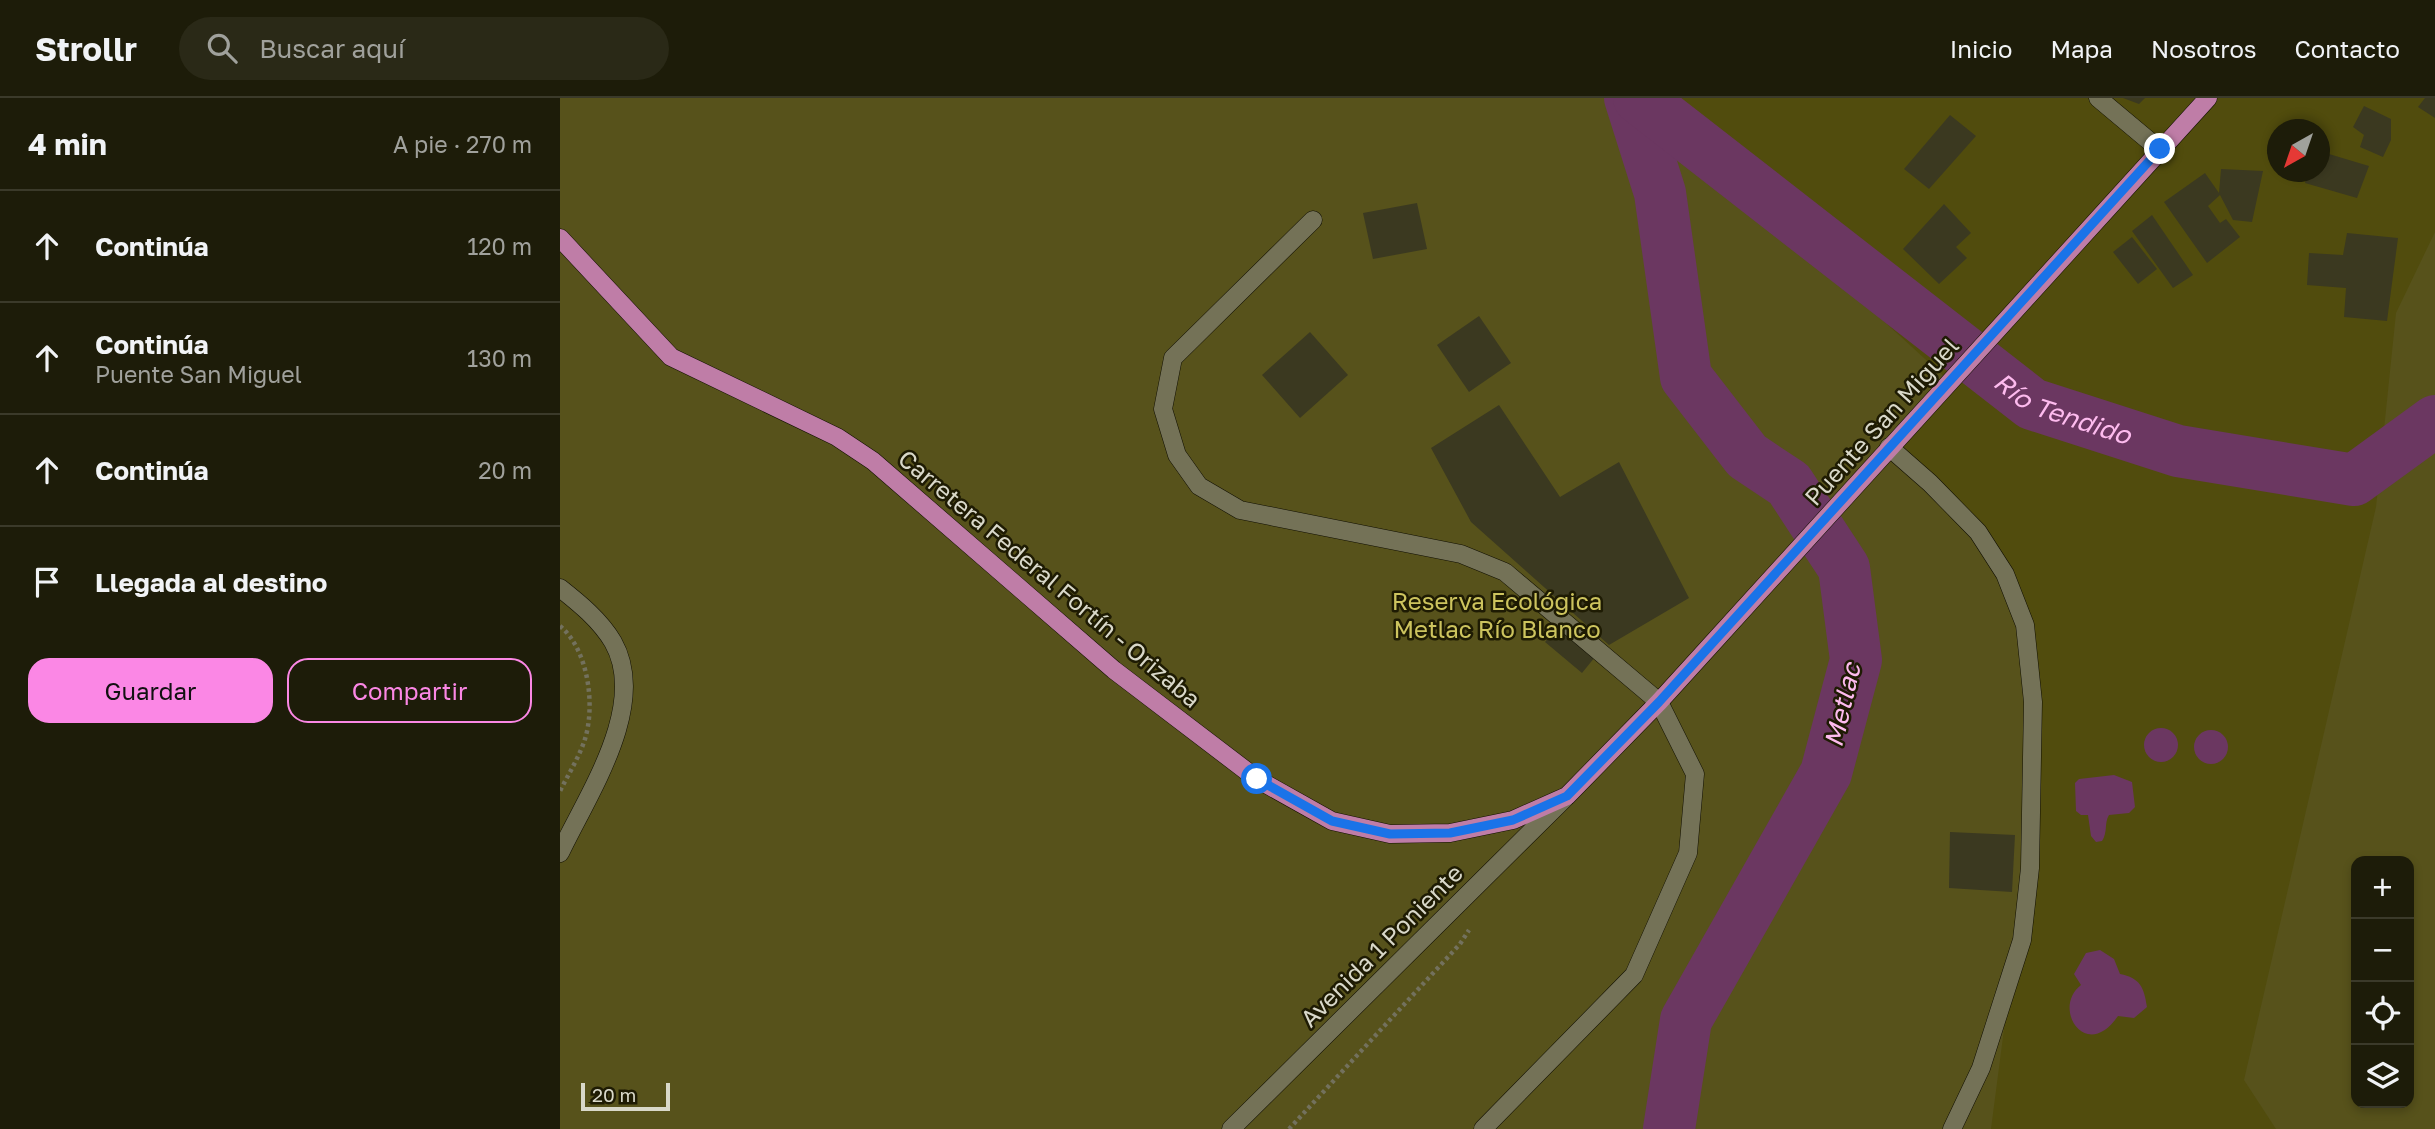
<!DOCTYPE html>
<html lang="es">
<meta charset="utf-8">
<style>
body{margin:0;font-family:"Golos Text",sans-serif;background:#2a2917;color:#f1f3f6}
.controls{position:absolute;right:21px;bottom:21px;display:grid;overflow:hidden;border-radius:14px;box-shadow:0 4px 10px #0003}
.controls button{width:63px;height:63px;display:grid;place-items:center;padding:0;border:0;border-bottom:2px solid #3b3a2a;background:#1d1c09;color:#f1f3f6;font:35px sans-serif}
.compass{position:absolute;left:1707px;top:21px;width:63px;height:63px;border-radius:50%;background:#1d1c09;box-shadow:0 4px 10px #0003;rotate:220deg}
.scale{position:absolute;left:21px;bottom:18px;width:89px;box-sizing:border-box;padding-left:7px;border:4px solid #d9d8c9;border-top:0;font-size:19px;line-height:24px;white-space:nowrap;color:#d9d8c9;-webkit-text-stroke:5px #1e1b03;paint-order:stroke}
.stop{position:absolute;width:21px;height:21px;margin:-16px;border:5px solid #1a73e8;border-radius:50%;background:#fff}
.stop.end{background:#1a73e8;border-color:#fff;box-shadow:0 2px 7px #0008}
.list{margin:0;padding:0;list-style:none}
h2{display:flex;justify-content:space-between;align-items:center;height:91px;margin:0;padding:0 28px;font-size:30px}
h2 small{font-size:23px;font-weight:400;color:#a0a19c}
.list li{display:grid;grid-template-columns:46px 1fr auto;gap:21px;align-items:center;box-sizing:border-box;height:112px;padding:0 28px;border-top:2px solid #3b3a2a}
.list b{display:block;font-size:26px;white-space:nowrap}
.list p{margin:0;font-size:23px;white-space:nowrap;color:#a0a19c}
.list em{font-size:23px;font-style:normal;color:#a0a19c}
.actions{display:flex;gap:14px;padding:21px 28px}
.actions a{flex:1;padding:16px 0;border:2px solid #fb87e5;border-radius:21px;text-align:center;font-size:24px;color:#fb87e5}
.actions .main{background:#fb87e5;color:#111}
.icon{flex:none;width:38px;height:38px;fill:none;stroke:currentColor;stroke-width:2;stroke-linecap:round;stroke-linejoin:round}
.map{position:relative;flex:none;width:1875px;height:1031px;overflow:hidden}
header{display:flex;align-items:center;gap:42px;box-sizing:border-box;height:98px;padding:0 35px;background:#1d1c09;border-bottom:2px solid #3b3a2a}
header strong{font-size:33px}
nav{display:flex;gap:38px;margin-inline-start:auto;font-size:24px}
.search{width:490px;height:63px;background:#2a2917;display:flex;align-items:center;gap:18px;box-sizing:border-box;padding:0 24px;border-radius:38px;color:#a0a19c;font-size:26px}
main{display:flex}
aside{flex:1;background:#1d1c09}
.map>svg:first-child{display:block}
</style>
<header>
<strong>Strollr</strong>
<div class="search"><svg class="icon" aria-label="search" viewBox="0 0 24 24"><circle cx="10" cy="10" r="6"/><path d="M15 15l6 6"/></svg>Buscar aquí</div>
<nav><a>Inicio</a><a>Mapa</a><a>Nosotros</a><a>Contacto</a></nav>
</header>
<main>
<aside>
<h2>4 min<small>A pie · 270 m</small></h2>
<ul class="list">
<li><svg class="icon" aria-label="ahead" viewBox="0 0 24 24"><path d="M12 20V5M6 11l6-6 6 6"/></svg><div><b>Continúa</b></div><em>120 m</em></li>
<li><svg class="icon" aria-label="ahead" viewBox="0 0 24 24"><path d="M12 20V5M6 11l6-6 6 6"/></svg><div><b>Continúa</b><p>Puente San Miguel</p></div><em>130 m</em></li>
<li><svg class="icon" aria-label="ahead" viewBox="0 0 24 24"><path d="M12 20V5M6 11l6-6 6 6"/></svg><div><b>Continúa</b></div><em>20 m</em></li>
<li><svg class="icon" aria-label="arrive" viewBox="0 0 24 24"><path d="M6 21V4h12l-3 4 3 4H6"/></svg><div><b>Llegada al destino</b></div></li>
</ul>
<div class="actions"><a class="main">Guardar</a><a>Compartir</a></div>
</aside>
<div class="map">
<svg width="1875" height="1031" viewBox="0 0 1875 1031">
<rect width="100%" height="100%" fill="#27250c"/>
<path fill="#514c0d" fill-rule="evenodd" d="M 0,0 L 1875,0 L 1875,1031 L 0,1031 ZM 1717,32 L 1759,32 L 1759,74 L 1717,74 ZM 1796,763 L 1849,763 L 1849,1005 L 1796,1005 Z"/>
<g fill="#57521b" fill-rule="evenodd">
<path d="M 0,0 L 1081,0 L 1389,283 L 1330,350 L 1418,434 L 1465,527 L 1471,724 L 1431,1031 L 0,1031 Z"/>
<path d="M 1875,134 L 1875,1031 L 1716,1031 L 1684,982 L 1816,409 L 1836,215 ZM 1849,763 L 1849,1005 L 1796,1005 L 1796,763 Z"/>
</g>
<g fill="#6b3761">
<circle cx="1601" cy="647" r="17"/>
<circle cx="1651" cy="649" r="17"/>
<path d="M 1554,677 L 1572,684 L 1575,709 L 1569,715 L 1549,717 C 1544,725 1548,734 1542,743 L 1536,744 L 1531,738 L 1528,717 L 1521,717 L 1516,713 L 1515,685 L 1519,681 Z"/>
<path d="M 1540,852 L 1554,861 L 1560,876 C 1580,880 1584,889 1587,909 L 1574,920 L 1558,918 C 1526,965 1491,910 1521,887 L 1514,876 L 1526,855 Z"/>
</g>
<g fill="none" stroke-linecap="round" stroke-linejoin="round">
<g stroke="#6b3761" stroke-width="52">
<path d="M 1070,0 L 1100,95 L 1126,279 L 1187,358 L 1229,386 L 1284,470 L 1296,562 L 1266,675 L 1126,922 L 1109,1031"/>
<path id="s1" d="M 1079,0 L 1472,306 L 1618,353 L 1794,382 L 1875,323"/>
</g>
</g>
<g fill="#3b3920">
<path d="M 1563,0 L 1585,0 L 1579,6 Z"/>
<path d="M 1865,0 L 1875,0 L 1875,20 L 1858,9 Z"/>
<path d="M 1804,8 L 1831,21 L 1831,42 L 1823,59 L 1800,49 L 1804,37 L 1793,29 Z"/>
<path d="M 1390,17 L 1416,38 L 1369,91 L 1344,71 Z"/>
<path d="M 1759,53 L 1809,68 L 1797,100 L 1745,85 L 1748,74 L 1759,74 Z"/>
<path d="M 1661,71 L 1703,73 L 1692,124 L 1673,122 L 1660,97 L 1648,108 L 1660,125 L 1666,121 L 1680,139 L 1647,165 L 1604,104 L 1645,75 L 1659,95 Z"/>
<path d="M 857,105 L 867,151 L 813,161 L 803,115 Z"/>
<path d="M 1384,106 L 1411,135 L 1396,149 L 1407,160 L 1379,186 L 1343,151 Z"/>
<path d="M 1592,117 L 1633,177 L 1613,190 L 1572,133 Z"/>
<path d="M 1787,135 L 1838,140 L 1827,223 L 1784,219 L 1786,190 L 1747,187 L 1749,155 L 1783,157 Z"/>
<path d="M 1572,139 L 1597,171 L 1578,186 L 1553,154 Z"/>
<path d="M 919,218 L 951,265 L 909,294 L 877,247 Z"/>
<path d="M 750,234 L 788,277 L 740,320 L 702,277 Z"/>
<path d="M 939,307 L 1000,399 L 1059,364 L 1129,500 L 1049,547 L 911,424 L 871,350 Z"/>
<path d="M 998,528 L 1035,559 L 1022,575 L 985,544 Z"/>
<path d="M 1390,734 L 1455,737 L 1452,794 L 1389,790 Z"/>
</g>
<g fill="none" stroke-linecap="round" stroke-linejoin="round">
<g stroke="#100e00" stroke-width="19">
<g id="minor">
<path d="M 753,122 L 613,260 L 603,311 L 617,357 L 639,388 L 680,412 L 901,456 L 945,474 L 1099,604 L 1135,676 L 1128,755 L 1074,877 L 923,1031"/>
<path d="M 1329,349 L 1370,385 L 1418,434 L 1445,476 L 1465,527 L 1473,604 L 1470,770 L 1462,842 L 1421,970 L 1392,1031"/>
</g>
</g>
<g stroke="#100e00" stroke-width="19">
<g id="tertiary">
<path d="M 1538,0 L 1600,52"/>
<path d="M 0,490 C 19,505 40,522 53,544 C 89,607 28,696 0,755"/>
<path d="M 671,1031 L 1005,700"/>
</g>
</g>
<g stroke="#100e00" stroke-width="19">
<path id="primary" d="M 0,140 L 111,259 L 277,339 L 313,363 L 554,572 L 697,681 L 772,723 L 830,736 L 890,735 L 953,722 L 1007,698 L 1099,604 L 1648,0"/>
</g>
<g stroke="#73715d" stroke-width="4.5" stroke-dasharray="3.5 3.5" stroke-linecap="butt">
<path d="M 0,528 C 29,552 36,610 24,644 C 18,661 8,677 0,693"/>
<path d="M 729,1031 L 900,846 L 909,832"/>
</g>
<use href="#minor" stroke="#747257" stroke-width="18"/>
<use href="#tertiary" stroke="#747257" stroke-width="18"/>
<use href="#primary" stroke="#bf7da7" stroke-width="18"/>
</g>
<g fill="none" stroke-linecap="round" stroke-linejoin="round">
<path stroke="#1a73e8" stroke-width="9" d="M 697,681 L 772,723 L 830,736 L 890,735 L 953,722 L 1007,698 L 1099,604 L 1600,51"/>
</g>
<g text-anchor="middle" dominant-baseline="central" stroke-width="5" stroke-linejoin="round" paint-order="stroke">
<g font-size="24" fill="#d9d8c9" stroke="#1e1b03">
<text transform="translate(1321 323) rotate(-48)">Puente San Miguel</text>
<text transform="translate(490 480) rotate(40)">Carretera Federal Fortín - Orizaba</text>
<text transform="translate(821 847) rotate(-45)">Avenida 1 Poniente</text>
</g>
<g font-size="24" fill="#cdc45e" stroke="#1e1b03">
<text x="937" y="502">Reserva Ecológica<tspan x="937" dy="28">Metlac Río Blanco</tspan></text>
</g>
<g font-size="26" font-style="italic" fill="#fdbbee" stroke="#1e1b03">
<text stroke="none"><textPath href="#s1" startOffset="528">Río Tendido</textPath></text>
<text transform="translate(1282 607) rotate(-77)">Metlac</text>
</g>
</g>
</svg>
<div class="controls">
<button>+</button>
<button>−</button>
<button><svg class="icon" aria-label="locate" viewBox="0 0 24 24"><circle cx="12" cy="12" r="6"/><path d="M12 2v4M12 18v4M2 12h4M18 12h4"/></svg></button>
<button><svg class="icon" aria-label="layers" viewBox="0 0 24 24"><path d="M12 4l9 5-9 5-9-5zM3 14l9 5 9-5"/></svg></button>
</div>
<svg class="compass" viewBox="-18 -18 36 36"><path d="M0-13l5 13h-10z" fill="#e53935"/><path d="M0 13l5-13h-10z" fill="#a0a19c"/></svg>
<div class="scale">20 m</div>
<div class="stop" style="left:697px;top:681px"></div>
<div class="stop end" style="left:1600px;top:51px"></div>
</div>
</main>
